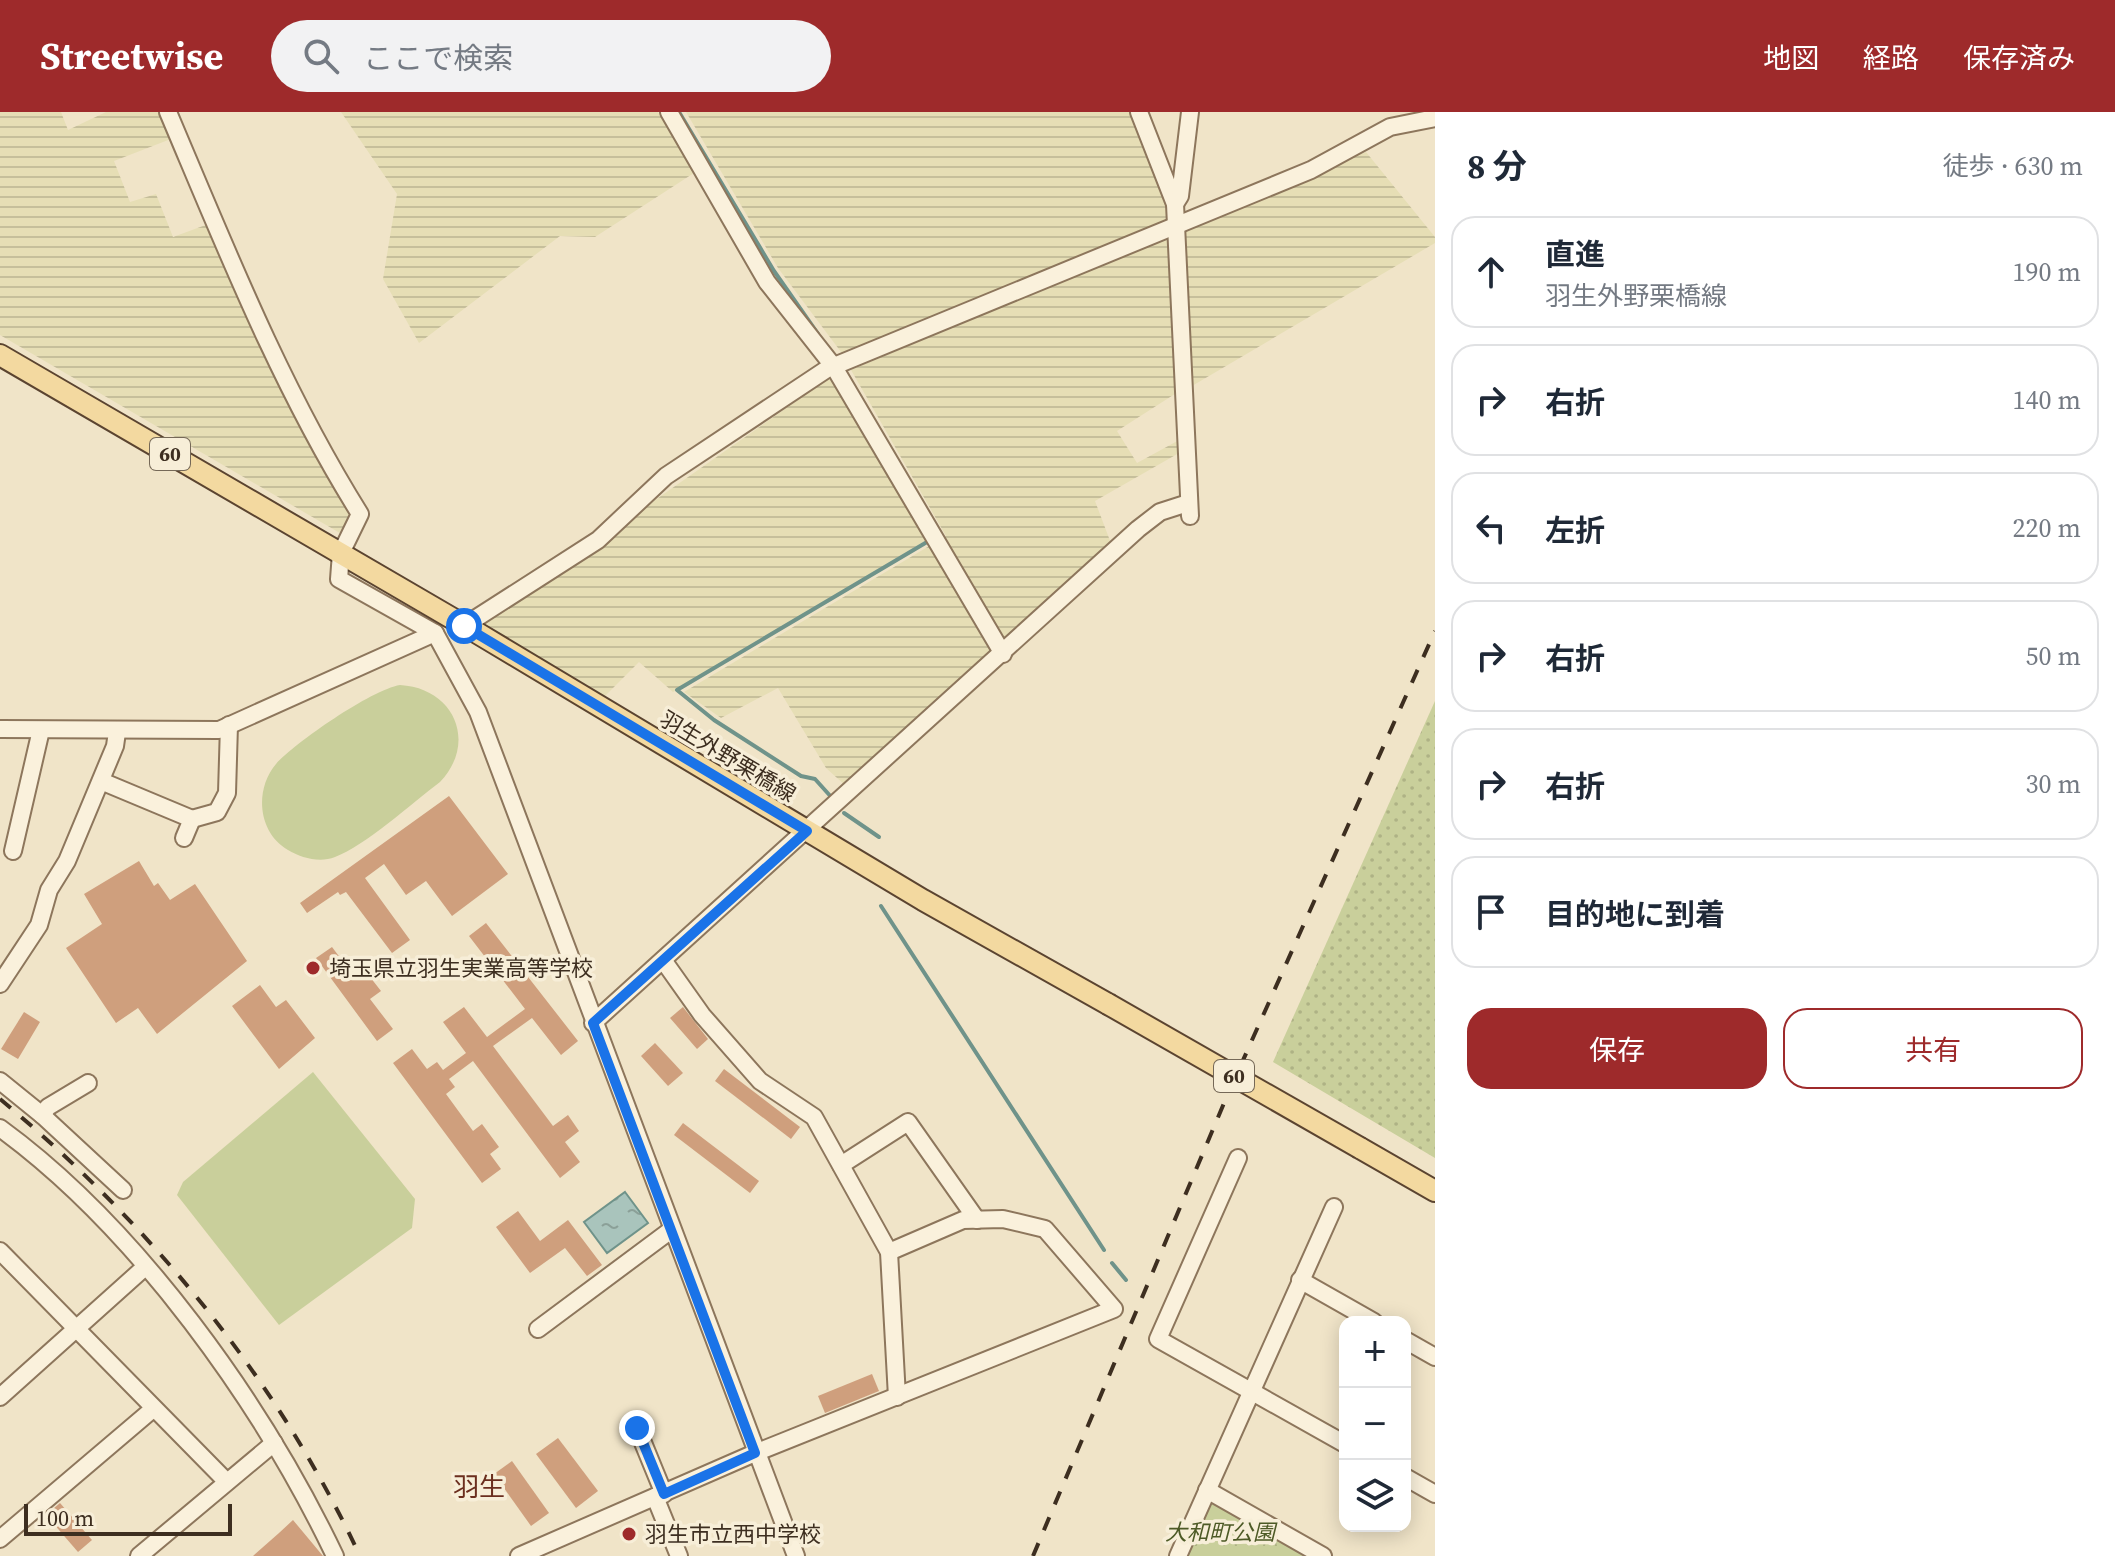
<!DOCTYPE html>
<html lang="ja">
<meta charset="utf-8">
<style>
body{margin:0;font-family:"Source Serif 4","Noto Sans JP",serif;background:#f2f2f3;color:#1f2937}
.controls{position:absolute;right:24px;bottom:24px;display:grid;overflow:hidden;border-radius:16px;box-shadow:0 4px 20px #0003}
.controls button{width:72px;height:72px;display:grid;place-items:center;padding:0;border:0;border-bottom:2px solid #e0e1e3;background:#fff;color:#1f2937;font:40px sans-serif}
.scale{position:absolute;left:24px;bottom:20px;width:208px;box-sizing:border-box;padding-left:8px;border:4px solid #3d2e20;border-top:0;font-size:22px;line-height:28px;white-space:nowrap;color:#3d2e20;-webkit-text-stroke:6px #f7eed8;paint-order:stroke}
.stop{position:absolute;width:24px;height:24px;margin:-18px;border:6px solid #1a73e8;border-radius:50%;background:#fff}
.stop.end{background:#1a73e8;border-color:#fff;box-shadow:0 2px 8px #0008}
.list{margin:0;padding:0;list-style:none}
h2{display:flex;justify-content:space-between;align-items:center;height:104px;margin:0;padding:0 32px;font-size:34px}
h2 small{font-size:26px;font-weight:400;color:#747a83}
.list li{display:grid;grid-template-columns:52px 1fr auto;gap:24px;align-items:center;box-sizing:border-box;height:112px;margin:0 16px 16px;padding:0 16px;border:2px solid #e0e1e3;border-radius:24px}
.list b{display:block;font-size:30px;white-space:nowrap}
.list p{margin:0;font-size:26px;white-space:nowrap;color:#747a83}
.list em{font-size:26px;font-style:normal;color:#747a83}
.actions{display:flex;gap:16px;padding:24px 32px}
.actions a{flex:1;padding:18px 0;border:2px solid #9e2a2b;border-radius:24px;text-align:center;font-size:28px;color:#9e2a2b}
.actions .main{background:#9e2a2b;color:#fff}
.icon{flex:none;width:44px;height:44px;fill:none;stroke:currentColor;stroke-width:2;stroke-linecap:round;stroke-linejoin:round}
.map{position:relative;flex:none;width:1435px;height:1444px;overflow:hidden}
header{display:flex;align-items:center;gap:48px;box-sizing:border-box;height:112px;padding:0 40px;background:#9e2a2b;color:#fff}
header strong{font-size:38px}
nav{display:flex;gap:44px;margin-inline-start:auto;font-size:28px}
.search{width:560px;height:72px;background:#f2f2f3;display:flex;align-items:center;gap:20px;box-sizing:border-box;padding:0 28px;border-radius:44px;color:#747a83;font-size:30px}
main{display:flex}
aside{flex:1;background:#fff}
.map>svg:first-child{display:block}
</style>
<header>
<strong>Streetwise</strong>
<div class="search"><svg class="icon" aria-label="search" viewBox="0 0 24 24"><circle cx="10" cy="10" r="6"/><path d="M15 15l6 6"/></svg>ここで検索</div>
<nav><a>地図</a><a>経路</a><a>保存済み</a></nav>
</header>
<main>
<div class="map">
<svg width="1435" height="1444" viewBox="0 0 1435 1444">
<defs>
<pattern id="farmland-rules" width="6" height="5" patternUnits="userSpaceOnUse" patternTransform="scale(2)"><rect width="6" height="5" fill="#e6deb5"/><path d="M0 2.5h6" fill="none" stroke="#c6bf9b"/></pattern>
<pattern id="grass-dots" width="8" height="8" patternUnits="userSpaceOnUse" patternTransform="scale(2)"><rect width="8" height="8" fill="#c9cf9b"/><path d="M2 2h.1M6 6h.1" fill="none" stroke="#aeb285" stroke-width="1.8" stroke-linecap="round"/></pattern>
<pattern id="park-crowns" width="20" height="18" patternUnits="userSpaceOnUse" patternTransform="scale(2)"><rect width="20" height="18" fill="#c9cf9b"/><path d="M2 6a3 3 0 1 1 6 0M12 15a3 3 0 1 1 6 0" fill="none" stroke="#aeb285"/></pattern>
<pattern id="water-ripples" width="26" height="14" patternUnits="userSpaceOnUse" patternTransform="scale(2)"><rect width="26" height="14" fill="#a9c4bc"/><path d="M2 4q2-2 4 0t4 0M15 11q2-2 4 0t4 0" fill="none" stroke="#8ba098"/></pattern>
</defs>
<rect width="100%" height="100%" fill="#f0e4c8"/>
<g fill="url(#farmland-rules)">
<path d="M 0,0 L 61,0 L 68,18 L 106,0 L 165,0 L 176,25 L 114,49 L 130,90 L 156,82 L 173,125 L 211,111 L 356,404 L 345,424 L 0,223 Z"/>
<path d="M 341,0 L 658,0 L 694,61 L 595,125 L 560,124 L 419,231 L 383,167 L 397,82 Z"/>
<path d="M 686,0 L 1134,0 L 1174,104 L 844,244 L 778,156 Z"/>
<path d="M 1366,40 L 1435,125 L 1435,131 L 1192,274 L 1185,115 Z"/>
<path d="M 1170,122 L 1178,280 L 1117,319 L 1137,351 L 1181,327 L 1179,341 L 1095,389 L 1112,434 L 847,675 L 826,656 L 778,576 L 721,606 L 684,580 L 946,424 L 851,258 Z"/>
<path d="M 832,264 L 930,426 L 673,580 L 639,550 L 600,589 L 477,513 Z"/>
</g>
<path fill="url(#grass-dots)" d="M 1435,589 L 1435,1046 L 1273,950 Z"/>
<path fill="url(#park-crowns)" d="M 1208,1383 L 1312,1444 L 1182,1444 Z"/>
<g fill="#c9cf9b">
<path d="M 400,573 C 454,576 478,630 440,670 C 412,691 365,734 335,745 C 320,751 301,746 288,738 C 258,721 254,678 276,652 C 296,630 371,578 400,573 Z"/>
<path d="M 313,960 L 415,1087 L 412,1116 L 279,1213 L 177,1083 L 183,1070 Z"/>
</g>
<path fill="url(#water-ripples)" stroke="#6f938a" stroke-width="2" d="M 625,1080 L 648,1111 L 607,1141 L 584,1110 Z"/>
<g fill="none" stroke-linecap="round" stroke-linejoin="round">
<g stroke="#6f938a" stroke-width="4">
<path d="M 679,0 L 774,159 L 818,222"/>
<path d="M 833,687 L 815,667 L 801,664 L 714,608 L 677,578 L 927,430"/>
<path d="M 844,701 L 879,725"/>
<path d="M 881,794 L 1104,1138"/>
<path d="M 1112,1151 L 1126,1168"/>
</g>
</g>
<g fill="#cf9f7d">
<path d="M 449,684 L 508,762 L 452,804 L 426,769 L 406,783 L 384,752 L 365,766 L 410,828 L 392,841 L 346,780 L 340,783 L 338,780 L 307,801 L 300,791 Z"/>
<path d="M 139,749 L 154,774 L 158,771 L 170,788 L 195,772 L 247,849 L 157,922 L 138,896 L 116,911 L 66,836 L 102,812 L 84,782 Z"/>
<path d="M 486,811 L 578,929 L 561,943 L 532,906 L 493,934 L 553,1014 L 568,1003 L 579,1019 L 565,1030 L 580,1050 L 560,1066 L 473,949 L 449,967 L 455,975 L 446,982 L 473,1019 L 482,1012 L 499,1035 L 490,1042 L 501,1057 L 482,1071 L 393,951 L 412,937 L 427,957 L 437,950 L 443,958 L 466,941 L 443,910 L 464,895 L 487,925 L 525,897 L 469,824 Z"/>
<path d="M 332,835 L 353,863 L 363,856 L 381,879 L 370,887 L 393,917 L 377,929 L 316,846 Z"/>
<path d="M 260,873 L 276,895 L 286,888 L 315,926 L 279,957 L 232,894 Z"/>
<path d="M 683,895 L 708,927 L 697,937 L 670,906 Z"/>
<path d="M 24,900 L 40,910 L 18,947 L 1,937 Z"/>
<path d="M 655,931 L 683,961 L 668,974 L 641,944 Z"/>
<path d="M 724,957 L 800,1015 L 791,1027 L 715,969 Z"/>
<path d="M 683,1011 L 759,1069 L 750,1081 L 674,1023 Z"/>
<path d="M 518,1099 L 540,1129 L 568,1108 L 602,1153 L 587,1164 L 565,1136 L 530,1161 L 496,1115 Z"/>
<path d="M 872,1262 L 879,1279 L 825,1301 L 818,1284 Z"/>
<path d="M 558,1326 L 598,1379 L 576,1396 L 536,1342 Z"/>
<path d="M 512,1349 L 549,1401 L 531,1414 L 494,1362 Z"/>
<path d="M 60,1391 L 92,1428 L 78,1440 L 46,1403 Z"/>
<path d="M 293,1408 L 323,1444 L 253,1444 L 279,1421 Z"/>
</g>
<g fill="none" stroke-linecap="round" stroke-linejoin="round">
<g stroke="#8d765c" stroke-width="20">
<g id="minor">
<path d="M 168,0 C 226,137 281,276 360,402 L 341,441 L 339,467 L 435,521 L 478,600 L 796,1444"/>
<path d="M 669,0 L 767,170 L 834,255 L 1003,542"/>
<path d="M 1139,0 L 1175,92 L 1190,404"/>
<path d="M 1175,92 L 1180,84 L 1190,0"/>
<path d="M 464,514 L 598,428 L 666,364 L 827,257 L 1311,58 L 1390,15 L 1435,6"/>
<path d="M 0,617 L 219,618 L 435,521"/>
<path d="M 101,669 L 192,707 L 184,726"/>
<path d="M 192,707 L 217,700 L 227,681 L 229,613"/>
<path d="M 13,739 L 41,618"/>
<path d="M 663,848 L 702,903 L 760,969 L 814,1005 L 889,1140 L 897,1285"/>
<path d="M 0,872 L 39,813 L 49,778 L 67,749 L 115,634 L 117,620"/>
<path d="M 593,911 L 1138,417 L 1160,400 L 1188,391"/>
<path d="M 0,969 L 42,1003 L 123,1078"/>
<path d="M 42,1003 L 48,995 L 88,971"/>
<path d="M 0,1016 C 137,1116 262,1291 335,1444"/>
<path d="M 1238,1046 L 1158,1227 L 1345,1332"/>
<path d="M 841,1053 L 908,1010 L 977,1108"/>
<path d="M 0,1139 L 226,1369"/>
<path d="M 1300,1168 L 1374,1210"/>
<path d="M 538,1217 L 671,1118"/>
<path d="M 1405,1228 L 1435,1245"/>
<path d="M 0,1285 L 145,1155"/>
<path d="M 637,1316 L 664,1382"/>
<path d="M 1405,1365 L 1435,1382"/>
<path d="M 1207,1378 L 1323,1444"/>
<path d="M 655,1385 L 679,1444"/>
<path d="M 0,1427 L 153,1297"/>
<path d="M 139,1444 L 274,1331"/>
<path d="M 519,1444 L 755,1341 L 1114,1197 L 1045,1117 L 1003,1107 L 963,1108 L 889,1140"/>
<path d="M 1178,1444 L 1334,1095"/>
</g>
</g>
<g stroke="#5b4430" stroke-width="24">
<g id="major">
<path d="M 0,243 L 479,522 L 923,788 L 1108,892"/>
<path d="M 1360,1036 L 1435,1079"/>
</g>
</g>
<use href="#minor" stroke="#faf1dc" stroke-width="16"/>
<use href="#major" stroke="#f3d9a0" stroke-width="20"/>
<g stroke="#3d2e20" stroke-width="4" stroke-dasharray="14 14" stroke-linecap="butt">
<path d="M 0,987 C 151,1113 276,1265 360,1444"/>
<path d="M 1033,1444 L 1227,984 L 1435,519"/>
</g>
<g stroke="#5b4430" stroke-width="24" stroke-linecap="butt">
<path id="major-bridge" d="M 1108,892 L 1360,1036"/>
</g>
<use href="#major-bridge" stroke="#f3d9a0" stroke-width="20"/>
</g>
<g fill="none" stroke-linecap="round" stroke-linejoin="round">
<path stroke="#1a73e8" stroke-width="10" d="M 464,514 L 807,719 L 593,911 L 755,1341 L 664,1382 L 637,1316"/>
</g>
<g fill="#9e2a2b" stroke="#f7eed8" stroke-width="3">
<circle cx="313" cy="856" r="8"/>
<circle cx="629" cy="1422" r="8"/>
</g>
<g text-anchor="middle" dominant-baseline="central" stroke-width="7" stroke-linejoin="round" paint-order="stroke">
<g fill="#f7eed8" stroke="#756857" stroke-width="2">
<rect x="150" y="326" width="40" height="32" rx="6"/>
<rect x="1214" y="948" width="40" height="32" rx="6"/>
</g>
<g font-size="20" font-weight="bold" fill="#3d2e20">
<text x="170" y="342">60</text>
<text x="1234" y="964">60</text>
</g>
<g font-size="22" fill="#3d2e20" stroke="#f7eed8">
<text transform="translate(728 644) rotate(31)">羽生外野栗橋線</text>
</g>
<g font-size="22" fill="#3d2e20" stroke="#f7eed8" text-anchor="start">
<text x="329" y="856">埼玉県立羽生実業高等学校</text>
<text x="645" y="1422">羽生市立西中学校</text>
</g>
<g font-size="22" font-style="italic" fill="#4d5a26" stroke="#f7eed8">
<text x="1220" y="1420">大和町公園</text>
</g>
<g font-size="26" fill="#6b2e1e" stroke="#f7eed8">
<text x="479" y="1375">羽生</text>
</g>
</g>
</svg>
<div class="controls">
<button>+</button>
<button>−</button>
<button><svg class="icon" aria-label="layers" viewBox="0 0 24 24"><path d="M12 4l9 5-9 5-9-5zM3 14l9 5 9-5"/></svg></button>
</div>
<div class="scale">100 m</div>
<div class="stop" style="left:464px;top:514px"></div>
<div class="stop end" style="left:637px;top:1316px"></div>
</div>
<aside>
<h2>8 分<small>徒歩 · 630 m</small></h2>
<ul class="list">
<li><svg class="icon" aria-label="ahead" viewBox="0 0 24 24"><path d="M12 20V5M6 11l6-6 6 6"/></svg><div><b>直進</b><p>羽生外野栗橋線</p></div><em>190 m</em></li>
<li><svg class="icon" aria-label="right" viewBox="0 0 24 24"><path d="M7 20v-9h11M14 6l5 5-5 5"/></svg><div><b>右折</b></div><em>140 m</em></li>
<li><svg class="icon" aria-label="left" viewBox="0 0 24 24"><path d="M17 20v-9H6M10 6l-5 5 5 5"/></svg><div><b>左折</b></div><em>220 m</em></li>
<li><svg class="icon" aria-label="right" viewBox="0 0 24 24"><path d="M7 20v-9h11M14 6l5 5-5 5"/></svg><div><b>右折</b></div><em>50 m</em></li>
<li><svg class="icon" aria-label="right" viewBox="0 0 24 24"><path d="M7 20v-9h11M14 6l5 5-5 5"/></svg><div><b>右折</b></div><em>30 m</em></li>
<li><svg class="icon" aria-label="arrive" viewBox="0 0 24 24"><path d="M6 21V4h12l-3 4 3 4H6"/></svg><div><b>目的地に到着</b></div></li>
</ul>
<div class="actions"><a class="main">保存</a><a>共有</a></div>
</aside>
</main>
